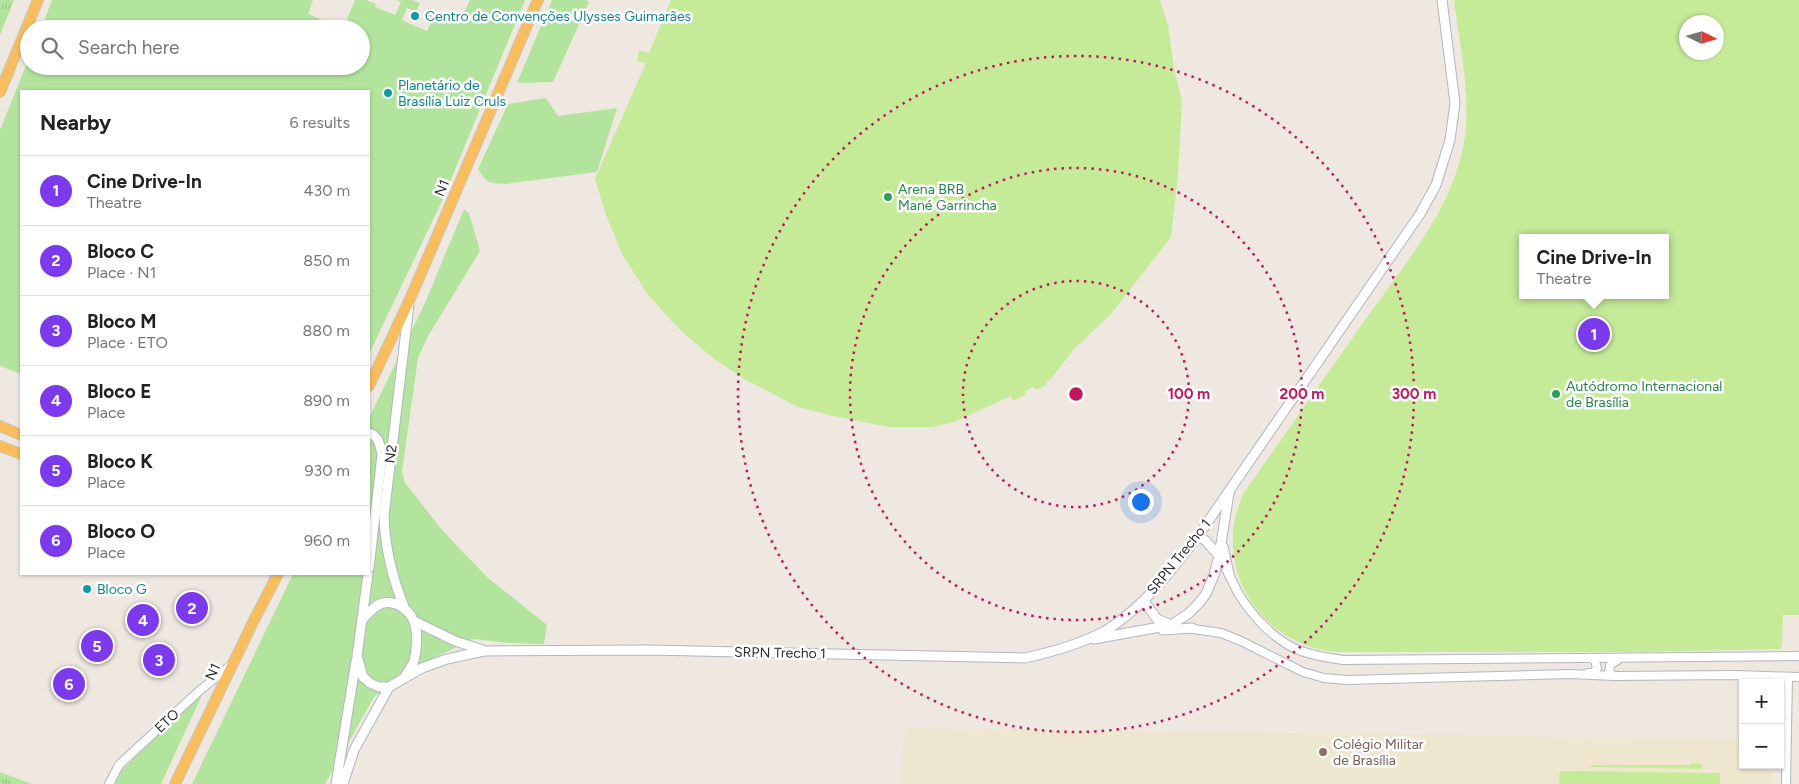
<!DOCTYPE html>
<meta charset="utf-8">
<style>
body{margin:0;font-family:Figtree,sans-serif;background:#f2f2f2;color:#222}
.controls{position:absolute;right:15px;bottom:15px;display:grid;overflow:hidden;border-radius:0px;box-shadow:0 1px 4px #0004}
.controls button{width:45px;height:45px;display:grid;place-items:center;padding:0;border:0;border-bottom:1px solid #e0e0e0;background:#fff;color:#222;font:25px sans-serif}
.compass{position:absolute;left:1679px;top:15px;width:45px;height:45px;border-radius:50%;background:#fff;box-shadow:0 1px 4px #0004;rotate:95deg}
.you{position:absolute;left:1140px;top:501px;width:18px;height:18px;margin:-12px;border:4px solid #fff;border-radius:50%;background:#1a73e8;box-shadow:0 0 0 8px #1a73e833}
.badge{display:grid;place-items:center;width:32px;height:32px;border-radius:50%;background:#7c3aed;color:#fff;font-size:16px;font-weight:700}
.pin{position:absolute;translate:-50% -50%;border:2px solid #fff;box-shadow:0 1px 5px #0006}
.popup{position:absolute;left:1519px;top:234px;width:150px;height:65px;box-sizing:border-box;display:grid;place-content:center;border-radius:0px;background:#fff;filter:drop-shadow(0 1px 4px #0005);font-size:16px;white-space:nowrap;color:#767676}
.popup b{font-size:19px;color:#222}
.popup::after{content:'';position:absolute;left:50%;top:100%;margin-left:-10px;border:10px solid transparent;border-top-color:#fff}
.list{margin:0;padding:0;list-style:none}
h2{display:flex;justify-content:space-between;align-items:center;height:65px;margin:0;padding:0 20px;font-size:21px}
h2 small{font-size:16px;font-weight:400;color:#767676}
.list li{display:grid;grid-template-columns:32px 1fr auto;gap:15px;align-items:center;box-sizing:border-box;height:70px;padding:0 20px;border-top:1px solid #e0e0e0}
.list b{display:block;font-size:19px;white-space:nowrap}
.list p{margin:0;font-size:16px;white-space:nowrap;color:#767676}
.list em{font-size:16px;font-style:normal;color:#767676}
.icon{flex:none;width:28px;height:28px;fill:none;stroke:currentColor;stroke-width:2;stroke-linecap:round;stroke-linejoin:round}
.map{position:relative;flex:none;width:1799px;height:784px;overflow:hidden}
.search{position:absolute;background:#fff;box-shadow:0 1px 4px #0004;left:20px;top:20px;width:350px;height:55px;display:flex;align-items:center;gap:12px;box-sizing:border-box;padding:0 18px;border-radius:28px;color:#767676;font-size:19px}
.panel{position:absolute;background:#fff;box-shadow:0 1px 4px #0004;left:20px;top:90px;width:350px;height:485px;border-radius:0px}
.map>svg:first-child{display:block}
</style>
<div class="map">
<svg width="1799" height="784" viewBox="0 0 1799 784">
<defs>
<pattern id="park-tufts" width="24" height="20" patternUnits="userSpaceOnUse" patternTransform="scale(1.25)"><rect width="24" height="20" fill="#b2e49d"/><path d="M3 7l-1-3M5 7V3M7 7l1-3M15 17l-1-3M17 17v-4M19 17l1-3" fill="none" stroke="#99c488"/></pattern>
</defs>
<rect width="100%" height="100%" fill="#eee8e0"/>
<path fill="#efe6cf" d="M 905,728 L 1743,739 L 1743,765 L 1773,765 L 1773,784 L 900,784 Z"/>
<g fill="#b2e49d">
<path d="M 52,0 L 313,0 L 308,14 L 342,29 L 41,29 Z"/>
<path d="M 355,0 L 366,0 L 376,4 L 375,7 L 395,15 L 401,2 L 396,0 L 412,0 L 420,3 L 416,12 L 407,8 L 402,20 L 427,31 L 433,19 L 426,16 L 429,8 L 460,21 L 470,0 L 525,0 L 442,201 L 369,354 L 369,91 L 21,91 L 21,374 L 0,366 L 0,130 L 29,58 L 29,66 L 361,66 L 361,29 L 343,29 Z"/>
<path d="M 552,0 L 586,0 L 589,2 L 553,82 L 517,83 Z"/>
<path d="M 546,98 L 558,116 L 617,108 L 597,172 L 505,184 C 488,183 487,183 478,169 L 508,104 Z"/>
<path d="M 464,209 L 469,213 L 480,251 L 428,336 L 418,358 L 402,471 L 405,483 L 443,531 L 487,577 L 547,625 L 544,644 L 509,643 L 474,639 L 412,668 L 374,697 L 325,784 L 192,784 L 293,574 L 369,574 L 369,418 L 425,303 Z"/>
<path d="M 202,695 L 161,784 L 114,784 L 118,774 L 192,701 Z"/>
</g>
<g fill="url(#park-tufts)">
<path d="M 0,0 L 14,0 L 0,35 Z"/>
<path d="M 0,772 L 32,784 L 0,784 Z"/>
</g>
<g fill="#c5eb99" fill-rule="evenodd">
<path d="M 671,0 L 1160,0 L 1168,25 L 1174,68 L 1182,101 L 1178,175 L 1171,237 L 1111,314 L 1075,348 L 1050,380 L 1046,381 L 1047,385 L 1036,390 L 1034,387 L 1025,391 L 1026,395 L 1012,401 L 1011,396 L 954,422 L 933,427 L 890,427 L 833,416 L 798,407 L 746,380 L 714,359 L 681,331 L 648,295 L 622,254 L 606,215 L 595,179 L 646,63 L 637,61 L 639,50 L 649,53 Z"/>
<path d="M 1454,0 L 1799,0 L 1799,615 L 1783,615 L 1782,646 L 1779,649 L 1645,652 L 1335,652 C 1273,644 1229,595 1233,531 C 1234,518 1239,505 1243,494 C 1284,436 1324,378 1365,320 C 1405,263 1455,207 1465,136 C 1471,94 1459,42 1454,0 ZM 1716,22 L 1716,52 L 1686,52 L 1686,22 ZM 1523,238 L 1665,238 L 1665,295 L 1523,295 Z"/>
<path d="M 1691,763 L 1702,764 L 1702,769 L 1591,767 L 1591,765 L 1691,765 Z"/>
<path d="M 1560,771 L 1720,773 L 1720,784 L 1559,784 Z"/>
</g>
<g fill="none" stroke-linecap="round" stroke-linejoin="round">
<g stroke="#b3b5c0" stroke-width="10">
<g id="tertiary">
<path d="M 1226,569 C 1230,576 1234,585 1238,593 C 1252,616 1276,642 1301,651 C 1315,656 1329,658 1343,660 L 1799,656"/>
<path d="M 1187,628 L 1221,633 L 1241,641 L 1303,672 L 1324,678 L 1347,680 L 1569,674 L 1614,676 L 1736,675 L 1799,677"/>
<path d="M 1588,673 L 1594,673 L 1597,668 L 1595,661 L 1592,658"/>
<path d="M 1614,676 L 1609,672 L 1610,665 L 1619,659"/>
<path d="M 109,784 L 119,765 L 198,692 L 232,664"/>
<path d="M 1786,784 L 1788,677"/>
</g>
</g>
<g stroke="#b3b5c0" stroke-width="11">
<g id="secondary">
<path d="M 369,433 C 379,436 380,445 382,455 L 369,568"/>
<path d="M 1198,536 L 1206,541 L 1219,556"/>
<path d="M 1223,547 L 1229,574"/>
<path d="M 368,574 L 357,656 L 363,677 L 370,683 L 379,687 L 389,687 L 422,668 L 447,659 L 484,651 L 649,650 L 1025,658 C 1052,652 1081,644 1105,631 C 1143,608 1171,571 1198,536 L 1420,214 L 1436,185 L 1450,140 L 1455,103 L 1442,0"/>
<path d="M 1144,601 L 1157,619 L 1171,625"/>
<path d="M 404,607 C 392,577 385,549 384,516 L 409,305"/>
<path d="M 362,620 C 368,614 374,605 383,603 C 396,600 410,610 414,622 C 418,633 417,649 414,661 C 412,667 407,672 404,678"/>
<path d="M 414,621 L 455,641 L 483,650"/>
<path d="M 1163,630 L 1192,628"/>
<path d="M 1094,639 L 1171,625 L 1188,614 L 1198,604 L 1206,594 L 1214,575 L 1219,556 L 1229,493"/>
<path d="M 336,784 L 356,661"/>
<path d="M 343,784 L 354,750 L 389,687"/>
</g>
</g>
<g stroke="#c8c8c8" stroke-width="12">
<g id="trunk">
<path d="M 0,92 L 38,0"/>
<path d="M 369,386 L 410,299 L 538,0"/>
<path d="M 0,426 L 21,435"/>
<path d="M 0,446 L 21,454"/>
<path d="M 175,784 L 254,620 L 278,574"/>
</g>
</g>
<use href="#tertiary" stroke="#fff" stroke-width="8"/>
<use href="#secondary" stroke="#fff" stroke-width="9"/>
<use href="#trunk" stroke="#f8be5e" stroke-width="10"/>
</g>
<g fill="none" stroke="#c2185b" stroke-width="2.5" stroke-dasharray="2.5 5">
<circle cx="1076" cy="394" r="113"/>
<circle cx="1076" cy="394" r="226"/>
<circle cx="1076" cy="394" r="338"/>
</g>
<g fill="#0f9aa8" stroke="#fff" stroke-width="2">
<circle cx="415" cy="16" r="5"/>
<circle cx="388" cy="93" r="5"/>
<circle cx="87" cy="589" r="5"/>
</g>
<g fill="#2e9e5b" stroke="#fff" stroke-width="2">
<circle cx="888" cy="197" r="5"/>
<circle cx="1556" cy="394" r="5"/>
</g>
<circle fill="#8d6e63" stroke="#fff" stroke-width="2" cx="1323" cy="752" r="5"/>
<g text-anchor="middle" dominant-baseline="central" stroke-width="5" stroke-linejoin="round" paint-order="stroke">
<g font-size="14" fill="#0d838f" stroke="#fff" text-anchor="start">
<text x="425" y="16">Centro de Convenções Ulysses Guimarães</text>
<text x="398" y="85">Planetário de<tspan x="398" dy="16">Brasília Luiz Cruls</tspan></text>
<text x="97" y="589">Bloco G</text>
</g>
<g font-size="14" fill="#2d2d2d" stroke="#fff">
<text transform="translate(442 188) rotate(-67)">N1</text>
<text transform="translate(391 454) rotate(-83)">N2</text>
<text transform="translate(1179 557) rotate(-51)">SRPN Trecho 1</text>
<text transform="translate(780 653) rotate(1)">SRPN Trecho 1</text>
<text transform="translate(213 672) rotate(-65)">N1</text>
<text transform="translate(167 721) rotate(-43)">ETO</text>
</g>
<g font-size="14" fill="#27864d" stroke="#fff" text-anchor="start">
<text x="898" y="189">Arena BRB<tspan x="898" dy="16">Mané Garrincha</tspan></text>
<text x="1566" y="386">Autódromo Internacional<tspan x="1566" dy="16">de Brasília</tspan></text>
</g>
<g font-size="14" fill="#785e54" stroke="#fff" text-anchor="start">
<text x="1333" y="744">Colégio Militar<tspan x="1333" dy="16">de Brasília</tspan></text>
</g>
</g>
<circle cx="1076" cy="394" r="8" fill="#c2185b" stroke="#fff" stroke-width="2.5"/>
<g font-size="15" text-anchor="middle" font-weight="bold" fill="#c2185b" stroke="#fff" stroke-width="5" stroke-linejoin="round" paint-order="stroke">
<text x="1189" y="399">100 m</text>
<text x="1302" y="399">200 m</text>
<text x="1414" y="399">300 m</text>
</g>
</svg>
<div class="controls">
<button>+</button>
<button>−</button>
</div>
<svg class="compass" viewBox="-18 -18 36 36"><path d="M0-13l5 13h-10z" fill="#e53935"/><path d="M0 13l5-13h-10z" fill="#767676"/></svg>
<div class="you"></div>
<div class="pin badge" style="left:1594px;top:334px">1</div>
<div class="popup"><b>Cine Drive-In</b>Theatre</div>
<div class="pin badge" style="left:192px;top:608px">2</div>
<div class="pin badge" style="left:159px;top:660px">3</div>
<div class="pin badge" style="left:143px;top:620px">4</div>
<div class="pin badge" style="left:97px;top:646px">5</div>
<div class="pin badge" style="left:69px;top:684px">6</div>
<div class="search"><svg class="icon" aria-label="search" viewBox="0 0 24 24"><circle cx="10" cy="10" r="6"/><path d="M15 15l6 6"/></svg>Search here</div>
<section class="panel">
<h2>Nearby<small>6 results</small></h2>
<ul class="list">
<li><span class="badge">1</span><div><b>Cine Drive-In</b><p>Theatre</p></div><em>430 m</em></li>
<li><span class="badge">2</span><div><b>Bloco C</b><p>Place · N1</p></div><em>850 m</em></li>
<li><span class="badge">3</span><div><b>Bloco M</b><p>Place · ETO</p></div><em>880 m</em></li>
<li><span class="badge">4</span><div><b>Bloco E</b><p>Place</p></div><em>890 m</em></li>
<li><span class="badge">5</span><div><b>Bloco K</b><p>Place</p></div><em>930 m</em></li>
<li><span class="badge">6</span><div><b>Bloco O</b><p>Place</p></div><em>960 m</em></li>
</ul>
</section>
</div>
